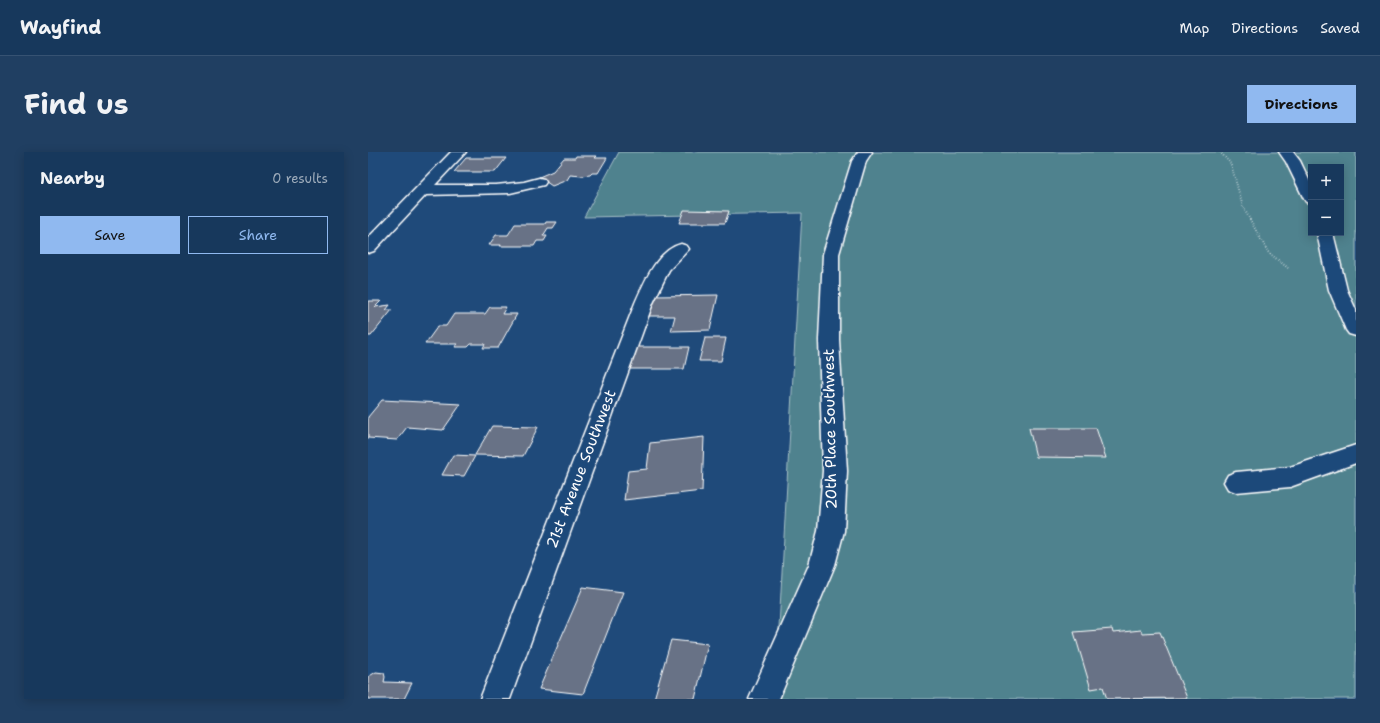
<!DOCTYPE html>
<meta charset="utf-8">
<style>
body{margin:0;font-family:"Shantell Sans",sans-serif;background:#203f62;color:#f1f3f6}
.controls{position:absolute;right:12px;top:12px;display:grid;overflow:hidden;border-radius:0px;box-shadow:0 2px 10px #0003}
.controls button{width:36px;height:36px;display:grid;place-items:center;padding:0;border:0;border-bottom:1px solid #365272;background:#17385c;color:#f1f3f6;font:20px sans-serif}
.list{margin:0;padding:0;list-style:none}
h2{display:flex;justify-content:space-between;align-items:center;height:52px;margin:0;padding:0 16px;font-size:17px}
h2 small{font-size:13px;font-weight:400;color:#9eacbb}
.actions{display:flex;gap:8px;padding:12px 16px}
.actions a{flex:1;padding:9px 0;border:1px solid #90b9f0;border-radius:0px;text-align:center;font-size:14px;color:#90b9f0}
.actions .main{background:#90b9f0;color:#111}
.map{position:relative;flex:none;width:988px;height:547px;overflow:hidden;border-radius:0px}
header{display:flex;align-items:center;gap:24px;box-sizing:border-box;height:56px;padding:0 20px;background:#17385c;border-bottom:1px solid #365272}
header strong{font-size:19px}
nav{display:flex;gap:22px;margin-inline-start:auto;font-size:14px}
.intro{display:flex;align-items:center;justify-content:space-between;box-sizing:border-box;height:96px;padding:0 24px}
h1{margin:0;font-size:28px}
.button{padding:10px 18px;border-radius:0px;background:#90b9f0;color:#111;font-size:14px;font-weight:700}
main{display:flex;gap:24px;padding:0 24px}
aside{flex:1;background:#17385c;border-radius:0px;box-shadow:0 2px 10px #0003}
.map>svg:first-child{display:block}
</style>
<header>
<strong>Wayfind</strong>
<nav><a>Map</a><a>Directions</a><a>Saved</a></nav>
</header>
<div class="intro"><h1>Find us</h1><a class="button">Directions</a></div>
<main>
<aside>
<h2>Nearby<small>0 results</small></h2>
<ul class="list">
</ul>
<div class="actions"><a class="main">Save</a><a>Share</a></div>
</aside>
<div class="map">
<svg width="988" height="547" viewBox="0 0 988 547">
<rect width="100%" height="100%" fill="#1f4a7a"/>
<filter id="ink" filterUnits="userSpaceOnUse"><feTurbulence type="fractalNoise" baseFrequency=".025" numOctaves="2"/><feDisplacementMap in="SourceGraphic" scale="8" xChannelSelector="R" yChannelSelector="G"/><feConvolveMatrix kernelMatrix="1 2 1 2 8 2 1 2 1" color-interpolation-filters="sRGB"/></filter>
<g filter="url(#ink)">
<path fill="#4f828e" stroke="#a7c0c6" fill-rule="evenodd" d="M 251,0 L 988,0 L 988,547 L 407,547 L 434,61 L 216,65 ZM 943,15 L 973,15 L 973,81 L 943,81 Z"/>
<g fill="#677286" stroke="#fff">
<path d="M 208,4 L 229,4 L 227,6 L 239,6 L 230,21 L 224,21 L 222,23 L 214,24 L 202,23 L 199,28 L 184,34 L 171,25 L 185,19 L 196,6 L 207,6 Z"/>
<path d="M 98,6 L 138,6 L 127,20 L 86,20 Z"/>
<path d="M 316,58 L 361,59 L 357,71 L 311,71 Z"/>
<path d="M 178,70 L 189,70 L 185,76 L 180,76 L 175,84 L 179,84 L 176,89 L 169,89 L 166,94 L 132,94 L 133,93 L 121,93 L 128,83 L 140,83 L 147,72 L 177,72 Z"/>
<path d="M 350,143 L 342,178 L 303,179 L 307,164 L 281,164 L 288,144 Z"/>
<path d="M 0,149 L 13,149 L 7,155 L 22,153 L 18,158 L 24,158 L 3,184 L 0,184 Z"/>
<path d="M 122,155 L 138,155 L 134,162 L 149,162 L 130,196 L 115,196 L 117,192 L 103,192 L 100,195 L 87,195 L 89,192 L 57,192 L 70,174 L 78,174 L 86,162 L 117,162 Z"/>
<path d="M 337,186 L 358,186 L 353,209 L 331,209 Z"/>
<path d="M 269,195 L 321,195 L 316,217 L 262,217 Z"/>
<path d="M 14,248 L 93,252 L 75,278 L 39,275 L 29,288 L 0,286 L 0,265 Z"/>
<path d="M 124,274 L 170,275 L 155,304 L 107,303 Z"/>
<path d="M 661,276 L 728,276 L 738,306 L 668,305 Z"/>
<path d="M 336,285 L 334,339 L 256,348 L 260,319 L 279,317 L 282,291 Z"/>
<path d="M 85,303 L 107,304 L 96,324 L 74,323 Z"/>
<path d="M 215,435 L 255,440 L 215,542 L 171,537 Z"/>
<path d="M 744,477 L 745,481 L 773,478 L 774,481 L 792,480 L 819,546 L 739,547 L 735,535 L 723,537 L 706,480 Z"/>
<path d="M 303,488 L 340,492 L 327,547 L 286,547 Z"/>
<path d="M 8,520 L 16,521 L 17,525 L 16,530 L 44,531 L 36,547 L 0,547 L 0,525 Z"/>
</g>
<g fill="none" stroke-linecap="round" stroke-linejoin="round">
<g stroke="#fff" stroke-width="3">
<g id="minor">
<path d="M 83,0 L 98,0 L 67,33 L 128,33 L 156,30 L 171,26 L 176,27 L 178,30 L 176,33 L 142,41 L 58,43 L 6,99 L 0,101 L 0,86 Z"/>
<path d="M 490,0 L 504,0 L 498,9 L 471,102 L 471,188 L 479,319 L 476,379 L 467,413 L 411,547 L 381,547 L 441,413 L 450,379 L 455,319 L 451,188 L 455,102 L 484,9 Z"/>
<path d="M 911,0 L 925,0 L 932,9 L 943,32 L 943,51 L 938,50 L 936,47 L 918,10 Z"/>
<path d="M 949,81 L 965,81 L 979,138 L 988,158 L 988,184 L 981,182 L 978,178 L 961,138 Z"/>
<path d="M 313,92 L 319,94 L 321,97 L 301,118 L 285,151 L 142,547 L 112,547 L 267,151 C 276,131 289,98 313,92 Z"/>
<path d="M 988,293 L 988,311 L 922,335 L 868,340 L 860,337 L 856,330 L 860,323 L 868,320 L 922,315 Z"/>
</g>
</g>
<path stroke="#fff" stroke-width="2" stroke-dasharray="0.5 2" stroke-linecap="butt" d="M 852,0 L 863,12 L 875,55 L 900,100 L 920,116"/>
<use href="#minor" fill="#1f4a7a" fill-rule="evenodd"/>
</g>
</g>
<g text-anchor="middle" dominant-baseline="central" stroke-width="4" stroke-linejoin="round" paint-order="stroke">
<g font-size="15" fill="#fff" stroke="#1f4a7a">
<text transform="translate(462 277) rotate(-91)">20th Place Southwest</text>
<text transform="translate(213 317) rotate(-69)">21st Avenue Southwest</text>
</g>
</g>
</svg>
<div class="controls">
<button>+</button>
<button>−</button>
</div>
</div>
</main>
